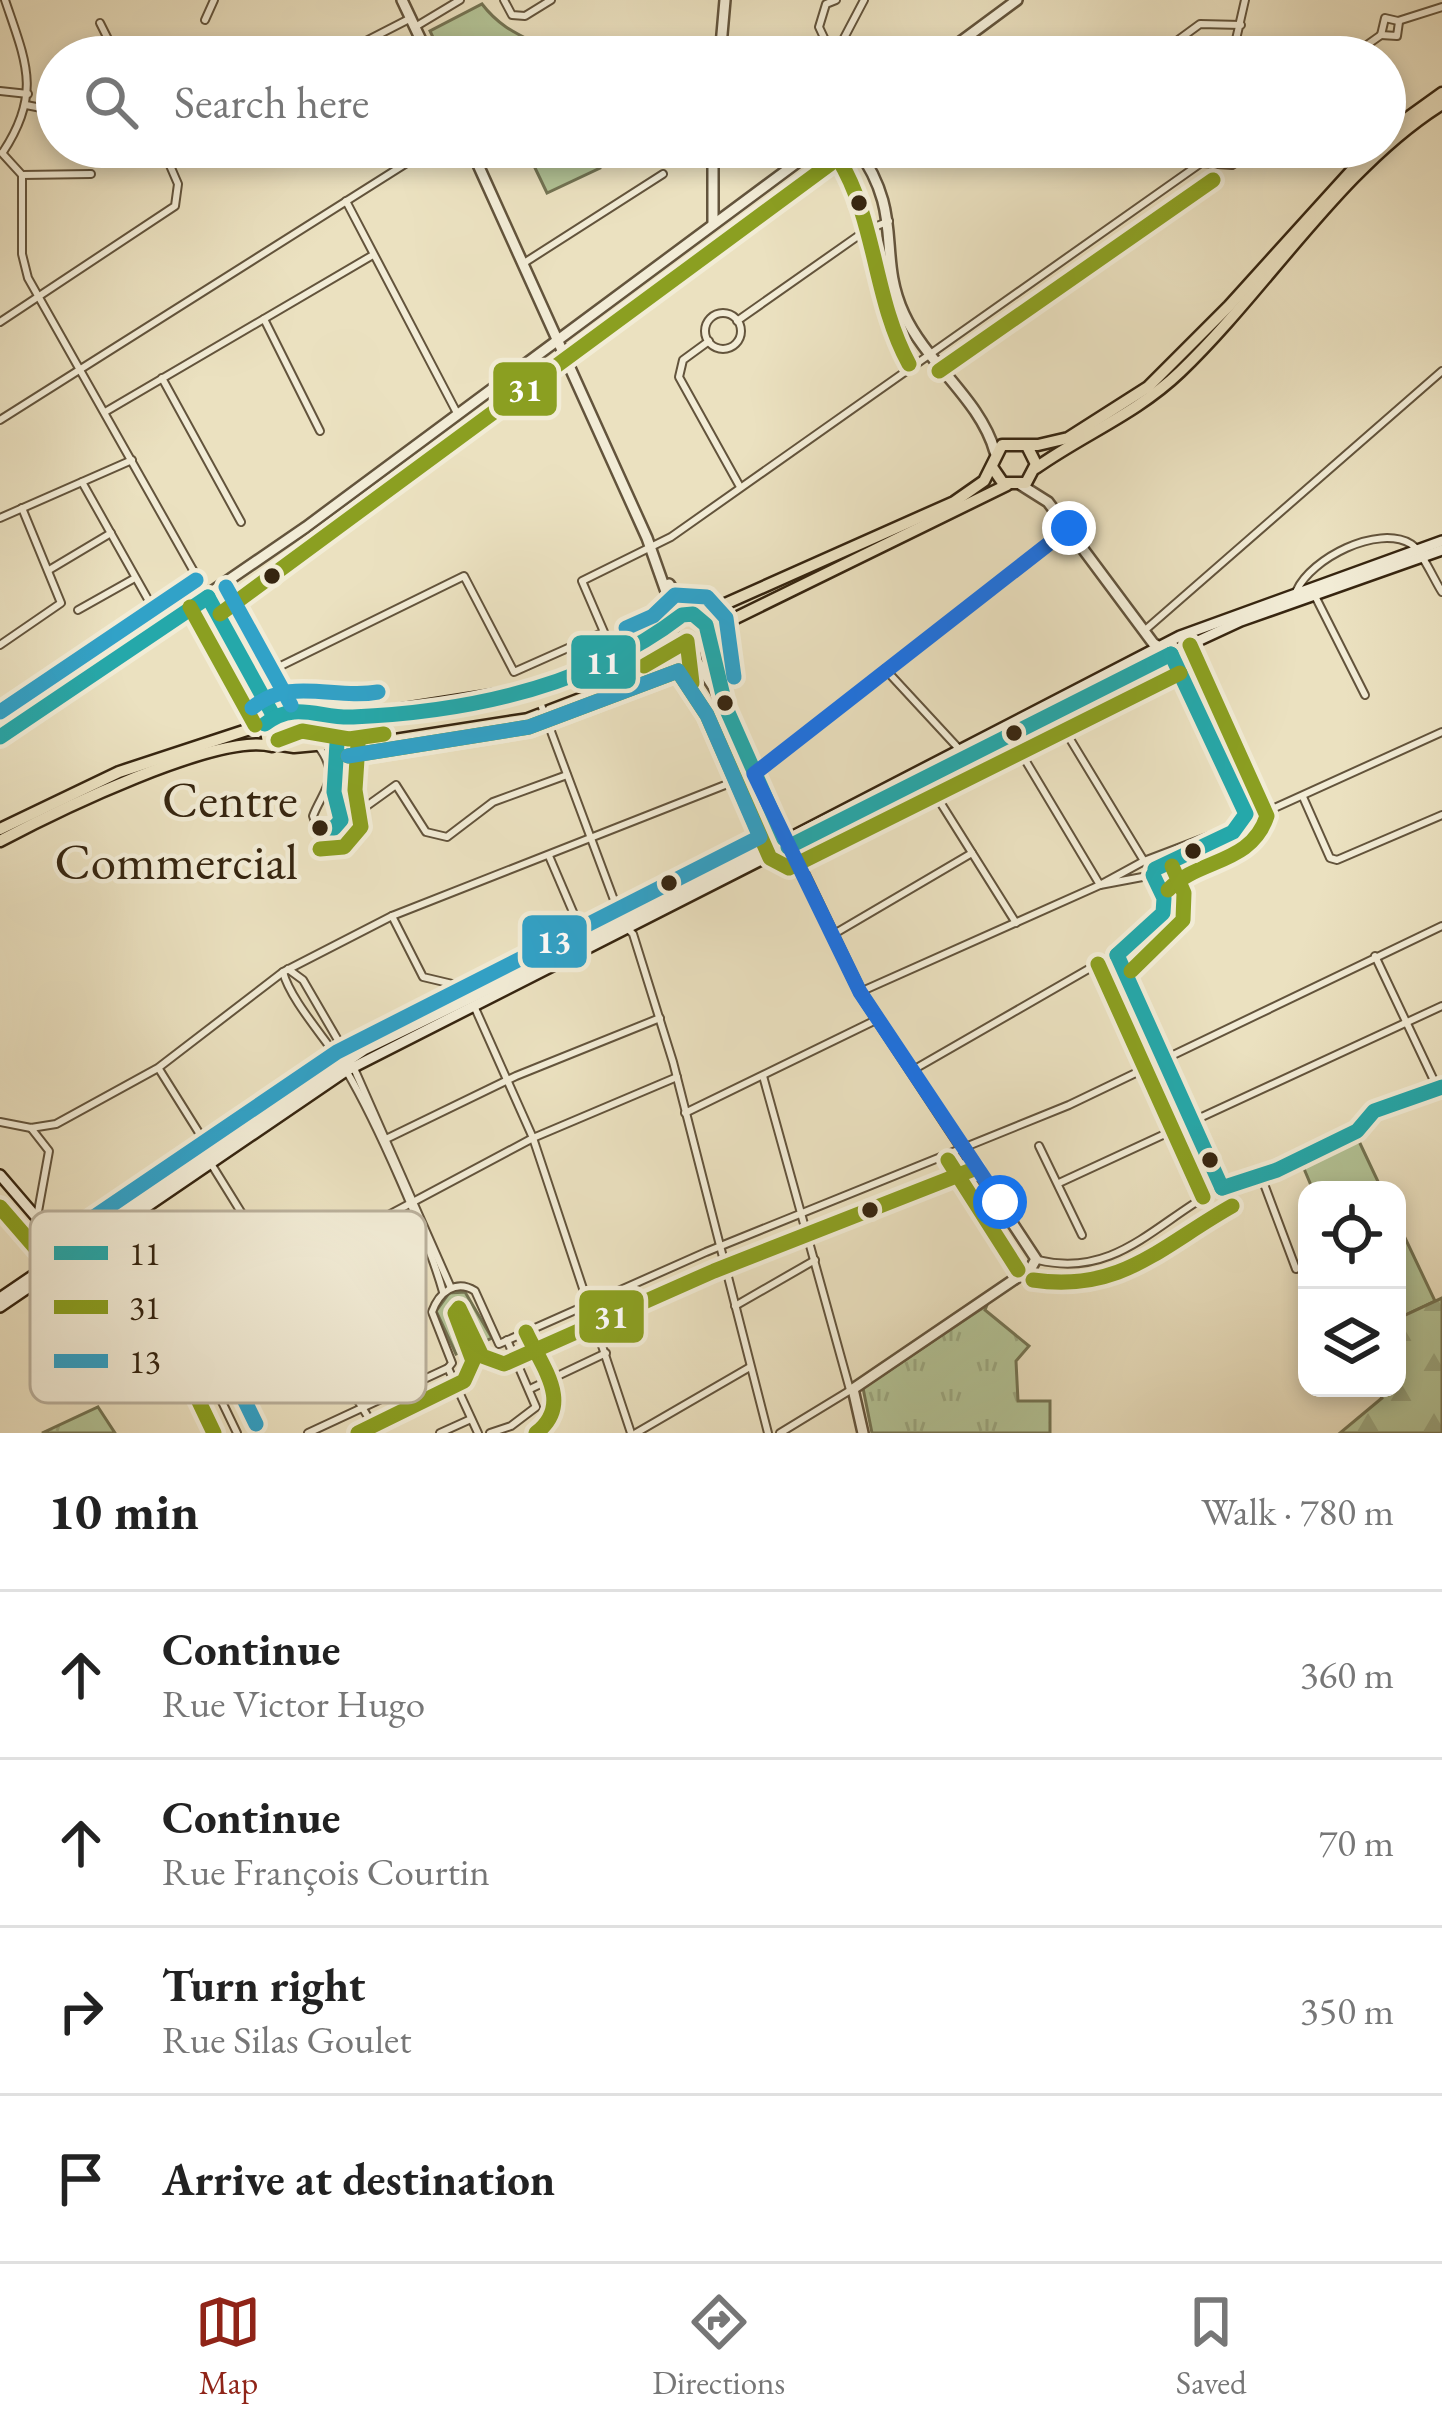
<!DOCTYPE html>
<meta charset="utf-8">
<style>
body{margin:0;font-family:"EB Garamond",serif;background:#f2f2f2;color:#222}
.controls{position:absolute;right:36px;bottom:36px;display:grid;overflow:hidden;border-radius:24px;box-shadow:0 6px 18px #0003}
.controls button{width:108px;height:108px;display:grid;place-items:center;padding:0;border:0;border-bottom:3px solid #e0e0e0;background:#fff;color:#222;font:60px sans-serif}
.stop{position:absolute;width:36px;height:36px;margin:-27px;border:9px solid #1a73e8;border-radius:50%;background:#fff}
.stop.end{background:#1a73e8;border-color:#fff;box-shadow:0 3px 12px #0008}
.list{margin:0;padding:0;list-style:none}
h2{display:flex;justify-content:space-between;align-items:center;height:156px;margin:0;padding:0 48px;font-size:51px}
h2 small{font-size:39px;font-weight:400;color:#767676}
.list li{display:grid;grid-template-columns:78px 1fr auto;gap:36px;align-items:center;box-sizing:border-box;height:168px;padding:0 48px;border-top:3px solid #e0e0e0}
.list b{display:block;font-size:45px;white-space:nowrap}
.list p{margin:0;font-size:39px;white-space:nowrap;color:#767676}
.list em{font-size:39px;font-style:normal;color:#767676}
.icon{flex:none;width:66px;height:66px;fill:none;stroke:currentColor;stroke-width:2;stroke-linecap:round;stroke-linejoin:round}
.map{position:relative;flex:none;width:1442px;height:1433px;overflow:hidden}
.search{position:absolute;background:#fff;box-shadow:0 6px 18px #0003;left:36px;right:36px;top:36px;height:132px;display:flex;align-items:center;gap:30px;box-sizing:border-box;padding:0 42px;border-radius:66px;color:#767676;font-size:45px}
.sheet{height:828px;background:#fff}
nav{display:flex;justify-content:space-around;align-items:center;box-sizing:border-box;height:168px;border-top:3px solid #e0e0e0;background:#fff;font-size:33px;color:#767676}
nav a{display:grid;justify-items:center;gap:6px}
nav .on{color:#8f2418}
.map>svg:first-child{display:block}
</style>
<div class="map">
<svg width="1442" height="1433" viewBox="0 0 1442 1433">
<defs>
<pattern id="forest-firs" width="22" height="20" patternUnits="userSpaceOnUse" patternTransform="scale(3)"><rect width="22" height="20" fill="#b3c396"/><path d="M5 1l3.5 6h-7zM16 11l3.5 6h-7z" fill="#9ba780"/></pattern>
<pattern id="park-tufts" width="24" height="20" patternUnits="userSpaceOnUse" patternTransform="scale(3)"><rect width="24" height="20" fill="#b3c396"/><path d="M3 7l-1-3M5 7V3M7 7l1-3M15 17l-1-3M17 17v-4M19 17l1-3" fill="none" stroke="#9ba780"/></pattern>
</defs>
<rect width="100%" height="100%" fill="#ebe1c0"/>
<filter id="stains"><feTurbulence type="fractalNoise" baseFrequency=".00167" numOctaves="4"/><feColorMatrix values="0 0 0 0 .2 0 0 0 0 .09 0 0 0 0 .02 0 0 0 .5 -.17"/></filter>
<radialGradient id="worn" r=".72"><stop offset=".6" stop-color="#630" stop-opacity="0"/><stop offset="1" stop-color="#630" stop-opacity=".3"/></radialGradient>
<g fill="#b3c396" stroke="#747453" stroke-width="3">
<path d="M 482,4 C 505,34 529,37 561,57 L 442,57 L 430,31 Z"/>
<path d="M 525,147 L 600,147 L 600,168 L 547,193 Z"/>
<path d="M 323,716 L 326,724 L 337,722 L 331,738 L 284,741 L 272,736 L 279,719 Z"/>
<path d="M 1357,1137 L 1382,1190 L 1313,1190 L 1302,1164 Z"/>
<path d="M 1397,1221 L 1435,1301 L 1397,1319 Z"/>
<path d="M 465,1292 L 492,1338 L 456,1354 L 436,1311 L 449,1293 Z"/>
</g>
<path fill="url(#forest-firs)" stroke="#747453" stroke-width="3" d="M 1442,1298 L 1442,1433 L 1340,1433 L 1382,1398 L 1377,1388 L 1397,1388 L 1397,1319 Z"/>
<g fill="url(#park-tufts)" stroke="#747453" stroke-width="3">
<path d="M 987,1305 L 985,1310 L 1029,1346 L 1016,1361 L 1018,1401 L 1050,1401 L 1050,1433 L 872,1433 L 863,1388 Z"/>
<path d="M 98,1407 L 115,1433 L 42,1433 Z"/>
</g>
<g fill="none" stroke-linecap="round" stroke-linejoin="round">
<g stroke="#63543c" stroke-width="10">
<g id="minor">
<path d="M 504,0 L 512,15 L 525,16 L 551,0"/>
<path d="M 205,20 L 214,0"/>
<path d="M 100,23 L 117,57"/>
<path d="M 415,27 L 460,0"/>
<path d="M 1381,35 L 1385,18 L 1398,21 L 1442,7"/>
<path d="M 1381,35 L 1397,36 L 1399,22"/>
<path d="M 335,57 L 411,18"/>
<path d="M 833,57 L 819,27 L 826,4 L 836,0"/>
<path d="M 834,57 L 864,0"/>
<path d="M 1155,57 L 1200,24 L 1241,25"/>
<path d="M 1232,57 L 1245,0"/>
<path d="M 1350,57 L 1381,35"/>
<path d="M 0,91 L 28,94"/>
<path d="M 26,105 L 57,111"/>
<path d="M 3,152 C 42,93 26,62 5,0"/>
<path d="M 2,153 L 22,175 L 22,254 L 28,278 L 206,593"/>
<path d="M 168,160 L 189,147"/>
<path d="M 1201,163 L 1232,165 L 1259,147"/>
<path d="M 1201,163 L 1206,147"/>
<path d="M 22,175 L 91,174"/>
<path d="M 346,201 L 457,413"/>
<path d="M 524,263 L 663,174"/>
<circle cx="723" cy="331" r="18"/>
<path d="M 264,319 L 320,431"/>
<path d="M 737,321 L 865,231 L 889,221"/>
<path d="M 0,322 L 175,206 L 178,184 L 162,147"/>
<path d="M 709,341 L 683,360 L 679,377 L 739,485"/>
<path d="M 162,378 L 241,522"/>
<path d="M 105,412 L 373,255"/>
<path d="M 0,420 L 432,147"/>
<path d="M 82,482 L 163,626"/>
<path d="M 0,518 L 132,460"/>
<path d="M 49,570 L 111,533"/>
<path d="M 1297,590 C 1311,559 1377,524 1411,544 C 1422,551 1434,580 1442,592"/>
<path d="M 1314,594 L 1365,695"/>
<path d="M 78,610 L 135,578"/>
<path d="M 1144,631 L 1442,371"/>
<path d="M 0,645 L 61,603 L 22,508"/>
<path d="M 885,669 L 960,750"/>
<path d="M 254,679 L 464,576 L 514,672 L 604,632 L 582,581 L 671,537 L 1201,163"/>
<path d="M 540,702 L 623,924 L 633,934 L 673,1062 L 768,1433"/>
<path d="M 1053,711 L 1144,861"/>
<path d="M 318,746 C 342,777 323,790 313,816 L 316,825 L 328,830 L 341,814 L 334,792 L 337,743"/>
<path d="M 925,778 L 1016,923"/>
<path d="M 1303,797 L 1330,858 L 1337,860 L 1442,815"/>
<path d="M 341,814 L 357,813 L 396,785 L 426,832 L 447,837 L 493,802 L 567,775"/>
<path d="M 1246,814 L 1270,810 L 1442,732"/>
<path d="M 549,856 L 585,940"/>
<path d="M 1155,869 L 1233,832 L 1246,814 L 1171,654"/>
<path d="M 1153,875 L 1100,885 L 1144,861 L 1236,826"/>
<path d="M 392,916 L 423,977 L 482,991"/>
<path d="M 834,934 L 972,853"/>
<path d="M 1117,955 L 1221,1187"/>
<path d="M 1375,956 L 1438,1089"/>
<path d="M 288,969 L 303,980 L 353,1066 L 451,1288"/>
<path d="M 283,972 C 291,1002 329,1042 347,1072 C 376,1121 428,1238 443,1292"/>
<path d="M 860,992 L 1100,885 L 1009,733"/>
<path d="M 475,1008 L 533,1138 L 631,1433"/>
<path d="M 159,1069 L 211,1152"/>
<path d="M 913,1070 L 1139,940 L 1164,908 L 1153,875"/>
<path d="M 763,1076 L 850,1390"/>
<path d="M 685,1113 L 876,1020"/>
<path d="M 0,1122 L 31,1128 L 56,1124 L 158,1068 L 283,972 L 392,916 L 753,774 L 1069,528"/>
<path d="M 31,1128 L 49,1151 L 37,1217"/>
<path d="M 384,1140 L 516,1076 L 660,1018"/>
<path d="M 1039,1146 L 1082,1235"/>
<path d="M 210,1162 L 378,1433"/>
<path d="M 1261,1176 L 1296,1269"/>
<path d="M 1059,1183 L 1442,1006"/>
<path d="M 74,1259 L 187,1329 L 237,1433"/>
<path d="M 1038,1260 C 1112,1278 1152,1227 1211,1193 C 1232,1181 1258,1179 1280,1169 C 1342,1141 1378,1106 1442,1087"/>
<path d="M 735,1306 L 815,1260"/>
<path d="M 448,1368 L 478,1433"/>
<path d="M 83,1378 L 533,1138 L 677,1077"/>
<path d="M 530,1389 L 606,1353"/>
<path d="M 308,1433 L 448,1368 L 452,1363 L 432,1312 C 439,1292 456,1279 475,1291 L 499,1344 L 706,1252 L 1069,1105 L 1442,926"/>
<path d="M 440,1433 L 471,1419"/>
<path d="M 490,1433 L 511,1426 L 536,1407 L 507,1340"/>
<path d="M 636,1433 L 750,1367"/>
<path d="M 780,1433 L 849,1391"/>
</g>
</g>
<g stroke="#63543c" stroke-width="14">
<g id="tertiary">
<path d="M 402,0 L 429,57"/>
<path d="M 720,57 L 725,0"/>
<path d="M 940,57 L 1017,0"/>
<path d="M 470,147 L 647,538 L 676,620"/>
<path d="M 856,147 C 906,216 876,253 904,314 C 927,364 980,399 995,452"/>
<path d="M 713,223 L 713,147"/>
<path d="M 1021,485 L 1048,502 L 1153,643 L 1171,654"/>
<path d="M 669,584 L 689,614"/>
<path d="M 208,597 L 273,715"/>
<path d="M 705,640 L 711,674"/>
<path d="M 689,649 L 716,691 L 860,992 L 1036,1259 L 1031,1268 L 853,1389 L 863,1433"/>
<path d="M 0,737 L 306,527 L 818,147"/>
</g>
</g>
<g stroke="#362510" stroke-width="14">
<g id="secondary">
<path d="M 0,1175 L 67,1253"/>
<path d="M 0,1298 L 364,1050 L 623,924 L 1180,636 L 1442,541"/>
<path d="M 0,1307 L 346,1071 L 1131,672 L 1241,621 L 1442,550"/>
</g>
</g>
<g stroke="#362510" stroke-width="15">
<g id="primary">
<path d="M 1385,134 L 1442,93"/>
<path d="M 992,467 L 1003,483 L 1026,483 L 1036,464 L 1027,446"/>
<path d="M 1036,468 C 1084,434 1136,414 1180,372 C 1266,290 1341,167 1442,104"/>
<circle cx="690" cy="631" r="18"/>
<path d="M 698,616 L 954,502 L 984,481 L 1002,445 L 1038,445 L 1068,438 L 1148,387 L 1229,306 L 1373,147"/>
<path d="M 707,632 L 1007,485"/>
<path d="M 345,735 L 337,743 L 294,747 L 268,743 L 265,724 C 284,704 324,709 347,718 L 538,688 L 673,626"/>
<path d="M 345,735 L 524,707 L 681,647"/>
</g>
</g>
<g stroke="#362510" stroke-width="15">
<g id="trunk">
<path d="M 0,829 L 119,772 L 265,724"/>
<path d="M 0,841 C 53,813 217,732 272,746"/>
</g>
</g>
<use href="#minor" stroke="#f2ecd6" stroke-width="6"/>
<use href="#tertiary" stroke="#f2ecd6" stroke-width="9"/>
<use href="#secondary" stroke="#f2ecd6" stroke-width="9"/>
<use href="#primary" stroke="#ebe1c0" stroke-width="10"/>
<use href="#trunk" stroke="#ebe1c0" stroke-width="10"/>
<g stroke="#f2ecd6" stroke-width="24">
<g id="bus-1">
<path d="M 208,597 L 273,715"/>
<path d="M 265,724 C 295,700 321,719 353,717 C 468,712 590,686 682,615 L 693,614 L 706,625 L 726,708 L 784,839"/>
<path d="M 0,737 L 208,597"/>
<path d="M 320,828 L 334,828 L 341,820 L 334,792 L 337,743"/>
<path d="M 788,847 L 1171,654"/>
<path d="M 1155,869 L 1233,832 L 1246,814 L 1171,654"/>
<path d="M 1117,955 L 1222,1188"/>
<path d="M 1117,955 L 1163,913 L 1164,898 L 1153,875"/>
<path d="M 1222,1188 L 1277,1170 L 1357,1131 L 1374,1111 L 1442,1087"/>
</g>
</g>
<g stroke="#f2ecd6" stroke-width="24">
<g id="bus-2">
<path d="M 838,158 C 877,222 873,298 909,364"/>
<path d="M 939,371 L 1213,180"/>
<path d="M 190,607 L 255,725"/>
<path d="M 220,614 L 830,164"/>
<path d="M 644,666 L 687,641 L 692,683"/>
<path d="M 278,740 L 302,731 L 349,739 L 384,734"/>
<path d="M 348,756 L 529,727 L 678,671 L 707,715 L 770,858 L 789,868 L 1180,673"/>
<path d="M 320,849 L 344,847 L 361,827 L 355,790 L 358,744"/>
<path d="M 1168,890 C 1199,858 1251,865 1267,816 L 1190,645"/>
<path d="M 1098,964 L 1203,1197"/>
<path d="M 1131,971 L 1183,920 L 1184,893 L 1172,866"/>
<path d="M 948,1160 L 1018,1270"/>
<path d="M 0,1207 L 52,1267 L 171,1343 L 214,1433"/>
<path d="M 1033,1280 C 1121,1293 1161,1246 1232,1206"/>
<path d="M 526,1332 C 542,1367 574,1404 536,1433"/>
<path d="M 358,1433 L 464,1381 L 473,1361 L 455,1313 L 459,1308 L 482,1356 L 504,1364 L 714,1271 L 974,1169"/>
</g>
</g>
<g stroke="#f2ecd6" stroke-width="24">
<g id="bus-3">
<path d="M 226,587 L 291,705"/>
<path d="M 626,628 L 653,616 L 675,595 L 707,597 L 726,618 L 734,677"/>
<path d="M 252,708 C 290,676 334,700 378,692"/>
<path d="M 0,712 L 196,580"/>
<path d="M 60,1240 L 337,1052 L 760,837 L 707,715 L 678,671 L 529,727 L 348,756"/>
<path d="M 94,1245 L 203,1315 L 256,1424"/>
</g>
</g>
<use href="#bus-1" stroke="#25a8aa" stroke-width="15"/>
<use href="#bus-2" stroke="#8b9f21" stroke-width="15"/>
<use href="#bus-3" stroke="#31a2c8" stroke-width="15"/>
</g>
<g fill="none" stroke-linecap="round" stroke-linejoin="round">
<path stroke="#1a73e8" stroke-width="15" d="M 1000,1202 L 860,992 L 754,774 L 1069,528"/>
</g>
<g fill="#362510" stroke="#f2ecd6" stroke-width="4.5">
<circle cx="859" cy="203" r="10"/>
<circle cx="272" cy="576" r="10"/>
<circle cx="725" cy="703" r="10"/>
<circle cx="1014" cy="733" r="10"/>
<circle cx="320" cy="828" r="10"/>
<circle cx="1193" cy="851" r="10"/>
<circle cx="669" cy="883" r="10"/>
<circle cx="1210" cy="1160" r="10"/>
<circle cx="870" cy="1210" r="10"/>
</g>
<g text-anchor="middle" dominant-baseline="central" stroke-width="9" stroke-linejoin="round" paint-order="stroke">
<g font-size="51" fill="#362510" stroke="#f2ecd6" text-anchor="end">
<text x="298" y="799">Centre<tspan x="298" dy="62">Commercial</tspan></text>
</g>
</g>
<rect x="30" y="1211" width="396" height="192" rx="18" fill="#f2ecd6" stroke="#bab09b" stroke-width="3"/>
<rect x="54" y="1246" width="54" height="14" fill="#25a8aa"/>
<rect x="54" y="1300" width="54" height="14" fill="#8b9f21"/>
<rect x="54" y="1354" width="54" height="14" fill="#31a2c8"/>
<g font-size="33" fill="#362510">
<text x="129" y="1265">11</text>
<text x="129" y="1319">31</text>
<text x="129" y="1373">13</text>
</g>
<g stroke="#f2ecd6" stroke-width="4.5">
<rect x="491" y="360" width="68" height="58" rx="12" fill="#8b9f21"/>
<rect x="569" y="633" width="69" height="58" rx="12" fill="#25a8aa"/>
<rect x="520" y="913" width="69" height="57" rx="12" fill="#31a2c8"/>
<rect x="577" y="1288" width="69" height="57" rx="12" fill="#8b9f21"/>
</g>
<g font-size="33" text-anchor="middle" font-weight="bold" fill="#fff">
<text x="525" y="401">31</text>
<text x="603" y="674">11</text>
<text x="554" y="953">13</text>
<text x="611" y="1328">31</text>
</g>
<rect width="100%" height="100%" filter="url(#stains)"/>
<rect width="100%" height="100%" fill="url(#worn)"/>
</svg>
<div class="controls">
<button><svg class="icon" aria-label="locate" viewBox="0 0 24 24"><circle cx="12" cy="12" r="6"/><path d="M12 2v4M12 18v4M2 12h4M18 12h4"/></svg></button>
<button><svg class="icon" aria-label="layers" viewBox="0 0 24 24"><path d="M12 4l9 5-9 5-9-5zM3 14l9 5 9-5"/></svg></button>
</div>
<div class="stop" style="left:1000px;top:1202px"></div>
<div class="stop end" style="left:1069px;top:528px"></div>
<div class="search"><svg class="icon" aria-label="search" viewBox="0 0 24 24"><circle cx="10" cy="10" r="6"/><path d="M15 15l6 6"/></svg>Search here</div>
</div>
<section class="sheet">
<h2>10 min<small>Walk · 780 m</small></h2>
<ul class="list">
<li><svg class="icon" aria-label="ahead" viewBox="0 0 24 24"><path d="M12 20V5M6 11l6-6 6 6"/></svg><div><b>Continue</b><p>Rue Victor Hugo</p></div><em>360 m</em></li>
<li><svg class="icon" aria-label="ahead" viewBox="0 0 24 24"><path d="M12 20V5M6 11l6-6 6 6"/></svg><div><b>Continue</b><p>Rue François Courtin</p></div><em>70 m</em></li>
<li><svg class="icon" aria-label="right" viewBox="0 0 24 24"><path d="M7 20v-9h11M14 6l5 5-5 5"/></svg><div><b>Turn right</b><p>Rue Silas Goulet</p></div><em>350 m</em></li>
<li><svg class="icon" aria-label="arrive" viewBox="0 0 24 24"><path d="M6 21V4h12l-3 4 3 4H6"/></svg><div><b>Arrive at destination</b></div></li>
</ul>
</section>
<nav>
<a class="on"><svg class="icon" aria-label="map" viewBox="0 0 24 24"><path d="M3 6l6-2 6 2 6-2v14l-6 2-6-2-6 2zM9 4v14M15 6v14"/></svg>Map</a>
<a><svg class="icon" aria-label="directions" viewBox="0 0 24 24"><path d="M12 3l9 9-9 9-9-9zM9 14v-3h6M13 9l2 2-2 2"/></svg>Directions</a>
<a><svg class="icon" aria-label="saved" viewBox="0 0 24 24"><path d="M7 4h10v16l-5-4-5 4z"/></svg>Saved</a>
</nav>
